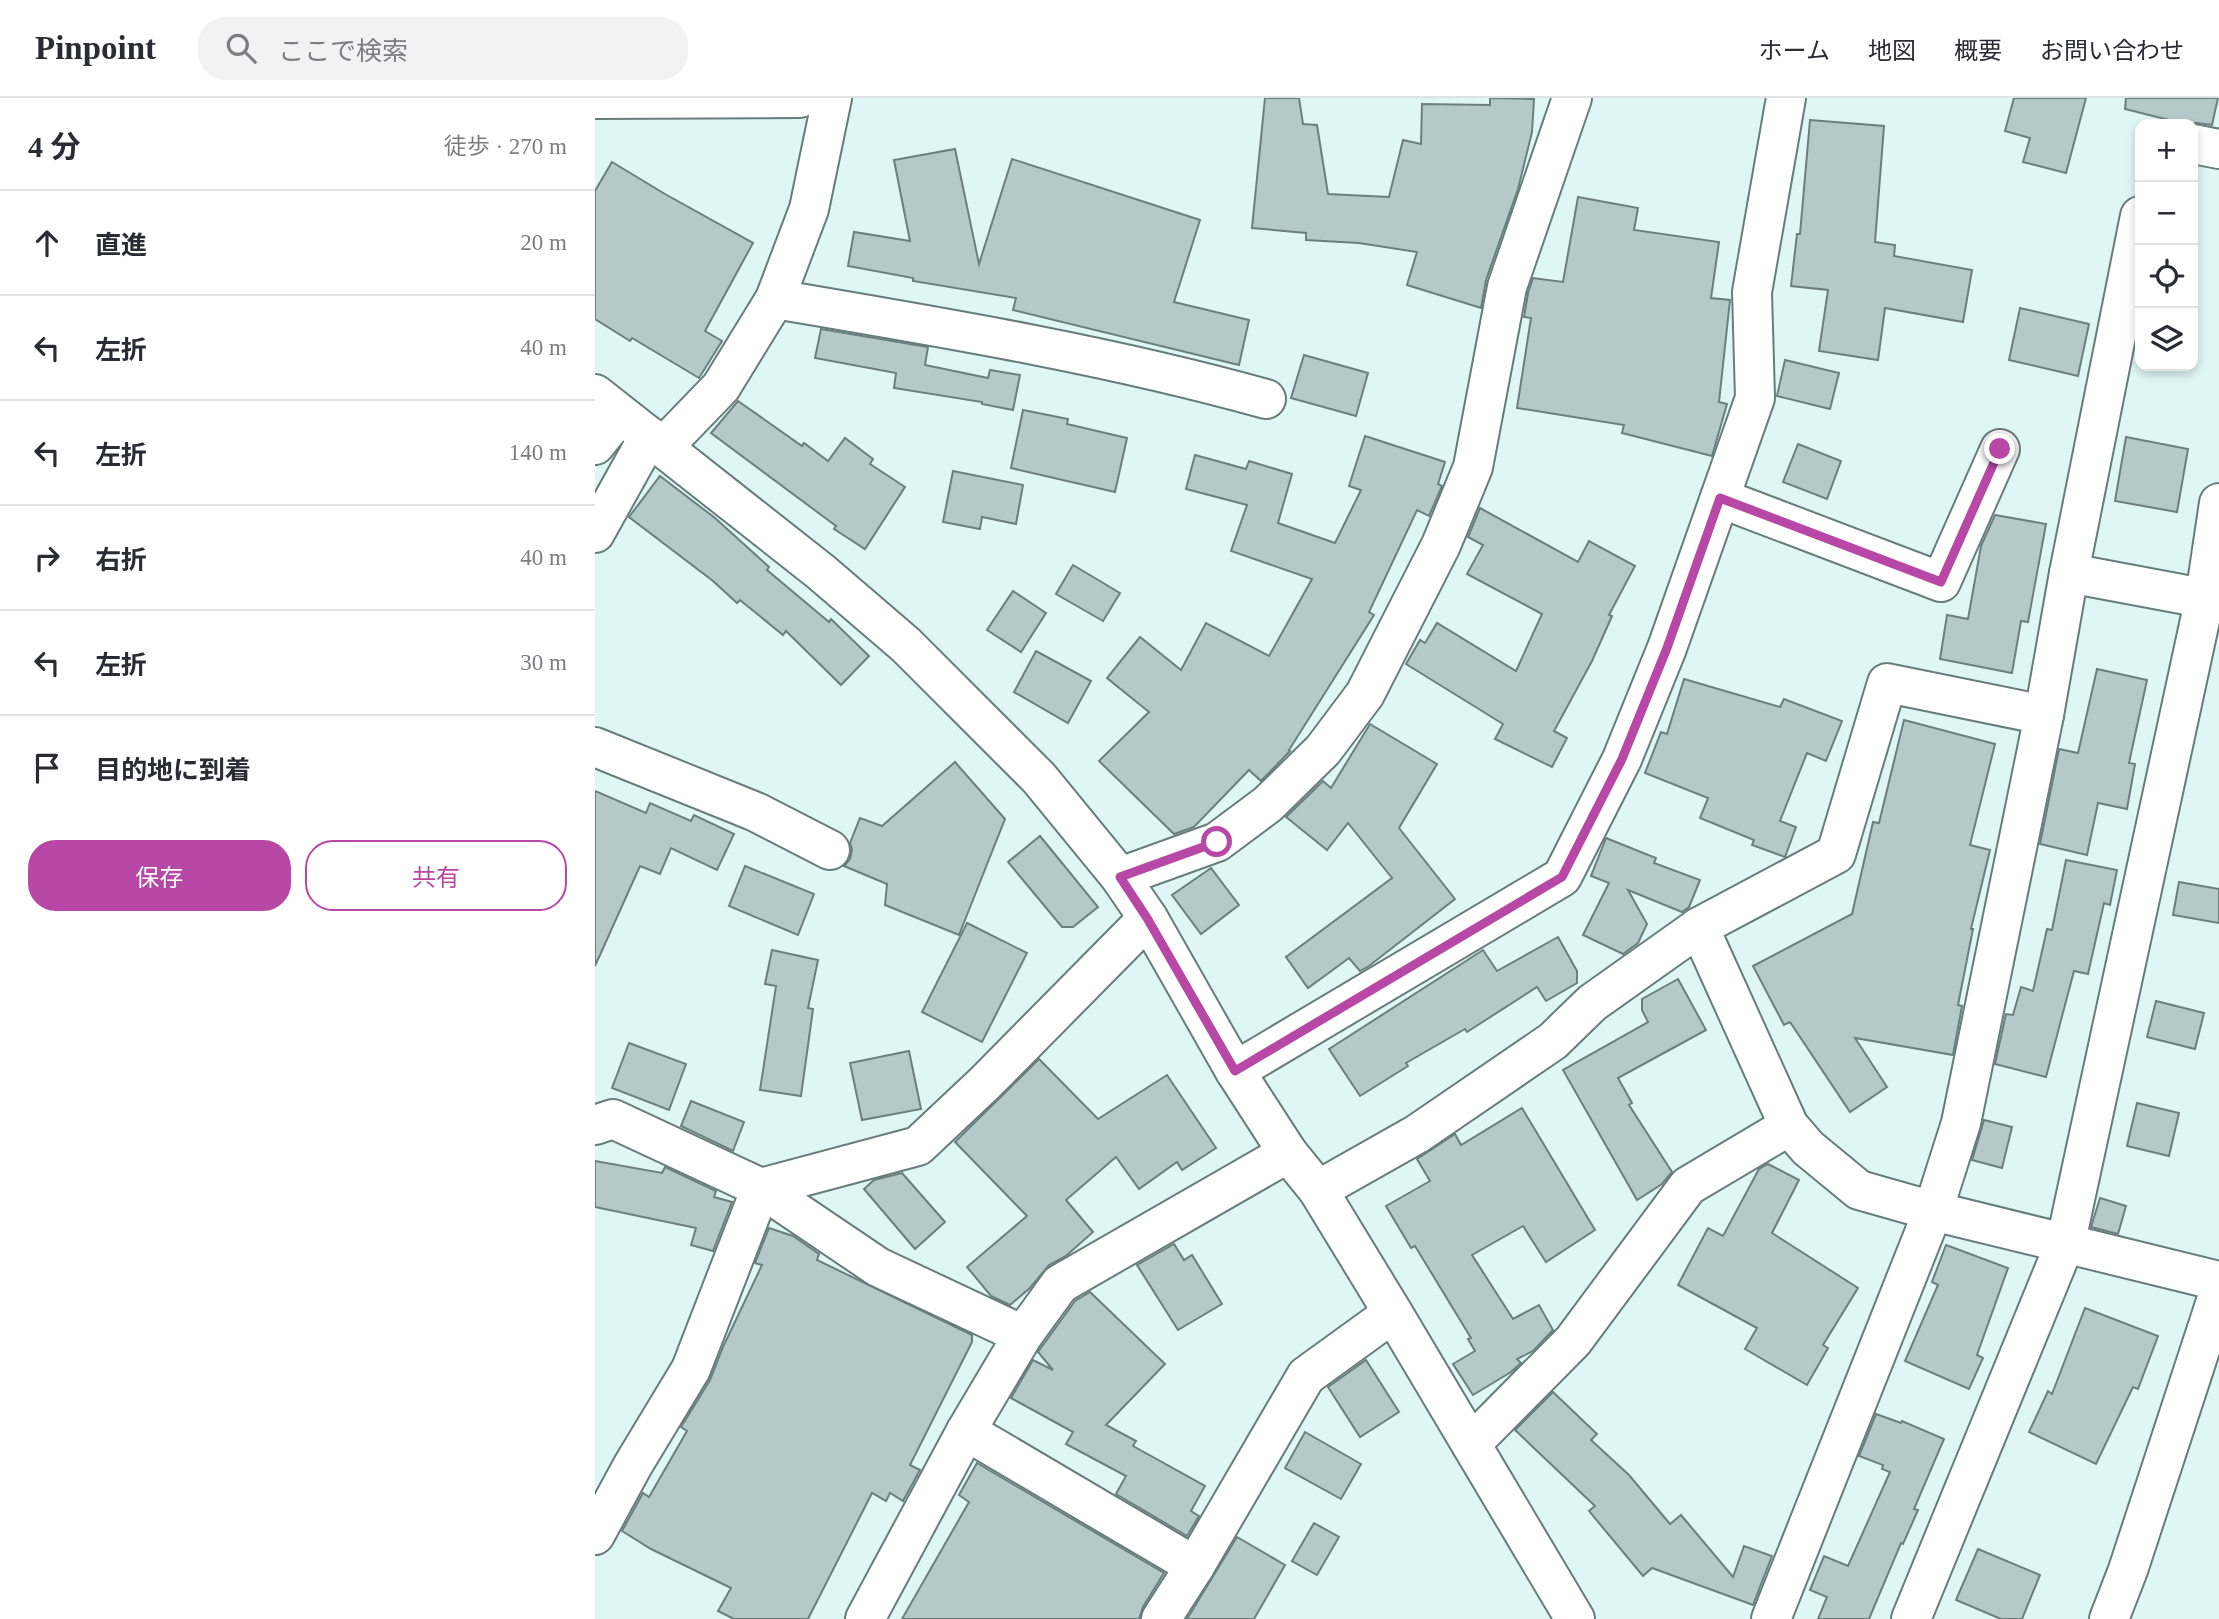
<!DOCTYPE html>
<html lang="ja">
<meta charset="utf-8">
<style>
body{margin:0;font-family:"Times New Roman","Noto Sans JP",serif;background:#f2f2f3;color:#2b2b33}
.controls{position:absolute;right:21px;top:21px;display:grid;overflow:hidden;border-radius:14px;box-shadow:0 4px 10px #0003}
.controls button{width:63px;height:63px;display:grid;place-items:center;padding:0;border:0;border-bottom:2px solid #e1e1e2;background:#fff;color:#2b2b33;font:35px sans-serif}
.stop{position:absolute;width:21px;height:21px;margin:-16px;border:5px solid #b748a6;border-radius:50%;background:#fff}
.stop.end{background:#b748a6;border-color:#fff;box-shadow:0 2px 7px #0008}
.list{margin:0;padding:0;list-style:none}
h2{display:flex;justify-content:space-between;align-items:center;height:91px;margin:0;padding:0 28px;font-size:30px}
h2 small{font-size:23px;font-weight:400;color:#7c7c81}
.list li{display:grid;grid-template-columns:46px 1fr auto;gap:21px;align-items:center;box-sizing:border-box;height:105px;padding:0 28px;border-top:2px solid #e1e1e2}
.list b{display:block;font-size:26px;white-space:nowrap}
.list em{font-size:23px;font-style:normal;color:#7c7c81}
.actions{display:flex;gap:14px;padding:21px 28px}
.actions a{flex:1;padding:16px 0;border:2px solid #b748a6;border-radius:28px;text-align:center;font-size:24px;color:#b748a6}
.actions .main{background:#b748a6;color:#fff}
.icon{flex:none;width:38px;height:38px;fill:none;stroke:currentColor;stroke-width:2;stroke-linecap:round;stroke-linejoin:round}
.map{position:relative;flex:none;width:1624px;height:1521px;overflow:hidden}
header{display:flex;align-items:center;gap:42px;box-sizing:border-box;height:98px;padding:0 35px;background:#fff;border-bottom:2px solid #e1e1e2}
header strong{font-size:33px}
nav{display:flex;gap:38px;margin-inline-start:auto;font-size:24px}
.search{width:490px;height:63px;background:#f2f2f3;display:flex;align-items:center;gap:18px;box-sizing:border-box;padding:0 24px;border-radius:28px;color:#7c7c81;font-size:26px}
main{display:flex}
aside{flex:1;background:#fff}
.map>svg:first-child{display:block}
</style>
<header>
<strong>Pinpoint</strong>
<div class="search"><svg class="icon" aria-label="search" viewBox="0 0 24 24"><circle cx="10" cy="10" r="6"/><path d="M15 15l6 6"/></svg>ここで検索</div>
<nav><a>ホーム</a><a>地図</a><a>概要</a><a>お問い合わせ</a></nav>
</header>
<main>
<aside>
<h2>4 分<small>徒歩 · 270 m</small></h2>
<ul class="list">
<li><svg class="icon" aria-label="ahead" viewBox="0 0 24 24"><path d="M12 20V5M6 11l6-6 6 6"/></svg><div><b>直進</b></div><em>20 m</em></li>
<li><svg class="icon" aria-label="left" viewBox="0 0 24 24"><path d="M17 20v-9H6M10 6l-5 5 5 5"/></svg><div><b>左折</b></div><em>40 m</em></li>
<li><svg class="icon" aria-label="left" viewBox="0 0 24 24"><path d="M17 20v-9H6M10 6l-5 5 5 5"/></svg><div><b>左折</b></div><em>140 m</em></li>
<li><svg class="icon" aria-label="right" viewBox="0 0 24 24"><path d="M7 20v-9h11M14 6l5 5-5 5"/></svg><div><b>右折</b></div><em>40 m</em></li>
<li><svg class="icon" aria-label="left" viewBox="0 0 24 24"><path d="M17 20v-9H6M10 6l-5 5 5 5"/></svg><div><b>左折</b></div><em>30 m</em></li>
<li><svg class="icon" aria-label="arrive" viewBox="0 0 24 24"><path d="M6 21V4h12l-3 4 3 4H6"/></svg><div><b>目的地に到着</b></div></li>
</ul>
<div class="actions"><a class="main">保存</a><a>共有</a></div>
</aside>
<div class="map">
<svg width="1624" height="1521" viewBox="0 0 1624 1521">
<rect width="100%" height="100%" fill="#def6f4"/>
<g fill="#b3cac8" stroke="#6b807e" stroke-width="2">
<path d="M 670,0 L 704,0 L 708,26 L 722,27 L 733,96 L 794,99 L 808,42 L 826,46 L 827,6 L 895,7 L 895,0 L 939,1 L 937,34 L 923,91 L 891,182 L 886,210 L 812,187 L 822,154 L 764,145 L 711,142 L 711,135 L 657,130 Z"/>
<path d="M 1419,0 L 1491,0 L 1471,75 L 1428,64 L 1435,40 L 1410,33 Z"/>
<path d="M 1531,0 L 1623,0 L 1617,27 L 1602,25 L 1590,26 L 1530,11 Z"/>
<path d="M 1215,22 L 1289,28 L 1280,144 L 1300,147 L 1299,158 L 1377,172 L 1368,224 L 1290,210 L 1283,262 L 1224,253 L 1233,192 L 1196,188 L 1202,136 L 1205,136 Z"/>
<path d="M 360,51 L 384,166 L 417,61 L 605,122 L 579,204 L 654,222 L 644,267 L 418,212 L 421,200 L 318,183 L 318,180 L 253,168 L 259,134 L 315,143 L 299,62 Z"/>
<path d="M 17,64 L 70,96 L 158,145 L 110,233 L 127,243 L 104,280 L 37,240 L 35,243 L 0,221 L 0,93 Z"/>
<path d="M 983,99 L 1043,110 L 1039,132 L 1124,144 L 1116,200 L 1135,202 L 1124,304 L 1132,306 L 1117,358 L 1027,335 L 1029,327 L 922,310 L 936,220 L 929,219 L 933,195 L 938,180 L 968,184 Z"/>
<path d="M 1425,210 L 1494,226 L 1483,278 L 1414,262 Z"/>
<path d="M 226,231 L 333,249 L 330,267 L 393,280 L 395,272 L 425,277 L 418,312 L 387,306 L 387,304 L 299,290 L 301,275 L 220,260 Z"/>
<path d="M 709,257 L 773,275 L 761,318 L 696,300 Z"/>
<path d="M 1190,262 L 1244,275 L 1235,311 L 1182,298 Z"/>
<path d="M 143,303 L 207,348 L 209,345 L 233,363 L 250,340 L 278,361 L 275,366 L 310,389 L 270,451 L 239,431 L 241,428 L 116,335 Z"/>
<path d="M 428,312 L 473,321 L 472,326 L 532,340 L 520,394 L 416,370 Z"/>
<path d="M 770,338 L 850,364 L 843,386 L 847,388 L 834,418 L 822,412 L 774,514 L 779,517 L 694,652 L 695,653 L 666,683 L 654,672 L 599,729 L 579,736 L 504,663 L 554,614 L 512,580 L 545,539 L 586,572 L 611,525 L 674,558 L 717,481 L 636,453 L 652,407 L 591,391 L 600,357 L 651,371 L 654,363 L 697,376 L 683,425 L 740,445 L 766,392 L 754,388 Z"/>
<path d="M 1531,339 L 1593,351 L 1582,414 L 1520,403 Z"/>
<path d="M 1203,346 L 1246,363 L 1232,401 L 1188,384 Z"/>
<path d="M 358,373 L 428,387 L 421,426 L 387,419 L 385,431 L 348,424 Z"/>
<path d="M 65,378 L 120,420 L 174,469 L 172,472 L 234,524 L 236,521 L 274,558 L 246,587 L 191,533 L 188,537 L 145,502 L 142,505 L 118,483 L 34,419 Z"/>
<path d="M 885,410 L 983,464 L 994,443 L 1040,468 L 1014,517 L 1017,518 L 997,563 L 959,633 L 972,640 L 957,669 L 900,641 L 908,626 L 811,566 L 825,542 L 830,545 L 842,525 L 921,573 L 947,516 L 872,476 L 888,447 L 873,439 Z"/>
<path d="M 1400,417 L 1451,426 L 1433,524 L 1426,523 L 1417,575 L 1345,561 L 1352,517 L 1373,521 L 1386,448 Z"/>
<path d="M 478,467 L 525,495 L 508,523 L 461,496 Z"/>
<path d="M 418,493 L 451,515 L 426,554 L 392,532 Z"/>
<path d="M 441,553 L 496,583 L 473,625 L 419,594 Z"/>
<path d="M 1502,571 L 1552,582 L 1534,665 L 1540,666 L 1532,711 L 1503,705 L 1492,757 L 1445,746 L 1464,651 L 1483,655 Z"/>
<path d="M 1089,581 L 1185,609 L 1189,601 L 1247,623 L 1231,663 L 1212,655 L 1185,723 L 1201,729 L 1190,759 L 1157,747 L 1159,742 L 1105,720 L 1113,700 L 1050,675 L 1066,634 L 1072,636 Z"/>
<path d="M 1309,622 L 1400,646 L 1375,747 L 1395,752 L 1376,831 L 1378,831 L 1363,907 L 1367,908 L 1358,957 L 1260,940 L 1292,989 L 1255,1014 L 1195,924 L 1189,927 L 1158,868 L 1257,816 L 1278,724 L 1284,725 Z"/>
<path d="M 775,626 L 842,666 L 804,730 L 860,801 L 774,868 L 765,873 L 754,860 L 713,890 L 691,859 L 797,780 L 753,725 L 732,752 L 691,719 L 728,683 L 736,690 Z"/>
<path d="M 360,664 L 410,721 L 364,837 L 290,807 L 292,786 L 249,768 L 255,761 L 257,752 L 255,745 L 265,720 L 287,728 Z"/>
<path d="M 0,693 L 51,715 L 55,705 L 96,723 L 99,717 L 139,736 L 122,772 L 76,750 L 65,776 L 45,768 L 0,868 Z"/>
<path d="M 445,738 L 503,809 L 478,829 L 467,829 L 413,764 Z"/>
<path d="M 1011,740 L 1061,760 L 1059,765 L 1105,782 L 1094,809 L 1087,814 L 1033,792 L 1052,826 L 1043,845 L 1028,856 L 988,837 L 1014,785 L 996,778 Z"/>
<path d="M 1471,762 L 1522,772 L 1515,807 L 1509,805 L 1493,876 L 1479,873 L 1451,979 L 1400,966 L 1411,916 L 1418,917 L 1426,889 L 1438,893 L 1452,831 L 1457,832 Z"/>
<path d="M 150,768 L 219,796 L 203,837 L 134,808 Z"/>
<path d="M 616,770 L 644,807 L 606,836 L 577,797 Z"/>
<path d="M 1584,784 L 1624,791 L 1624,825 L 1578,817 Z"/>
<path d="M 372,825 L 432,855 L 387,944 L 327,914 Z"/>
<path d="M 963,839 L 982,873 L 982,885 L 951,903 L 942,889 L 872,934 L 870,931 L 811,965 L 813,968 L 765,998 L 734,951 L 888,852 L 902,873 Z"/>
<path d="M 177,852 L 223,862 L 213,910 L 218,911 L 206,998 L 165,992 L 181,888 L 170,886 Z"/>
<path d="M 1083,881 L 1111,932 L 1023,980 L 1037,1005 L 1034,1007 L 1077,1074 L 1067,1086 L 1042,1102 L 968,972 L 1053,924 L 1047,912 L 1047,901 Z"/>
<path d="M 1561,903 L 1609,915 L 1600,951 L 1552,939 Z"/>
<path d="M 34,945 L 91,966 L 74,1012 L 17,990 Z"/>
<path d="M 314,953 L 326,1011 L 267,1022 L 255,965 Z"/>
<path d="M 444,961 L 503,1021 L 572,977 L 621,1050 L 587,1072 L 582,1064 L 544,1091 L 521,1059 L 471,1102 L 498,1134 L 471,1158 L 454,1167 L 435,1190 L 415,1207 L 396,1198 L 372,1169 L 432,1118 L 360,1044 Z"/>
<path d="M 96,1003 L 149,1024 L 138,1053 L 86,1028 Z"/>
<path d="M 1542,1005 L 1584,1015 L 1574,1058 L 1532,1048 Z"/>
<path d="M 927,1010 L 1000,1132 L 951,1164 L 928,1128 L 877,1157 L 918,1221 L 944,1207 L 958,1232 L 938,1253 L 922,1261 L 926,1265 L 916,1274 L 878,1297 L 858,1266 L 880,1253 L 873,1241 L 876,1240 L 820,1148 L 816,1150 L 791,1108 L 835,1083 L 822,1061 L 860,1036 L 866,1047 Z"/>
<path d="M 1389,1022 L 1417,1029 L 1407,1070 L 1377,1062 Z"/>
<path d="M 0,1063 L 67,1075 L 70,1069 L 121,1093 L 119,1099 L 137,1104 L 118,1153 L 96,1147 L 101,1130 L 0,1109 Z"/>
<path d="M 1173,1066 L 1204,1082 L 1177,1135 L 1263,1190 L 1228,1247 L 1233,1250 L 1212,1287 L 1150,1251 L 1162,1230 L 1083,1187 L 1113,1130 L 1128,1138 L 1164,1071 Z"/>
<path d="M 307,1075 L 350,1124 L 320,1151 L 269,1091 L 279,1082 Z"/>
<path d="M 1505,1100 L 1531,1108 L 1523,1136 L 1496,1129 Z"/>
<path d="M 174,1130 L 198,1138 L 224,1156 L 222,1162 L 377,1237 L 377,1244 L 315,1367 L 325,1372 L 308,1403 L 295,1395 L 291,1403 L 277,1395 L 213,1521 L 139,1521 L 123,1513 L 136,1490 L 56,1451 L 27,1433 L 48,1395 L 54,1399 L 92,1333 L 86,1329 L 115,1282 L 128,1249 L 167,1167 L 160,1165 Z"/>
<path d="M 579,1146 L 589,1162 L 597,1157 L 627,1206 L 583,1232 L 542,1167 Z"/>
<path d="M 1351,1147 L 1413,1170 L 1382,1257 L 1388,1260 L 1374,1291 L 1310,1263 L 1343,1187 L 1337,1184 Z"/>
<path d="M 495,1194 L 570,1266 L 511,1327 L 541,1343 L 538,1348 L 610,1388 L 596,1413 L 604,1418 L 592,1438 L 521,1396 L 531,1378 L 471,1346 L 478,1334 L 416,1300 L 438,1262 L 458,1272 L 443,1254 L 480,1203 Z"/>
<path d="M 1490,1210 L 1563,1238 L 1543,1291 L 1538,1289 L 1501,1366 L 1434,1334 L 1453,1293 L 1457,1296 Z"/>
<path d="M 771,1262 L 804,1314 L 765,1339 L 733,1289 Z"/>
<path d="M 958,1294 L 1002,1336 L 996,1342 L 1034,1377 L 1075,1426 L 1086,1417 L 1138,1479 L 1149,1448 L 1177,1458 L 1158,1507 L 1057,1470 L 1048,1478 L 994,1413 L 1000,1408 L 920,1332 Z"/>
<path d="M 1281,1316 L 1306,1325 L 1307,1323 L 1349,1341 L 1319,1411 L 1323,1412 L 1308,1446 L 1306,1445 L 1274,1521 L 1223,1521 L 1232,1499 L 1215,1492 L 1229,1458 L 1253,1468 L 1295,1374 L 1287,1371 L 1288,1367 L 1264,1358 Z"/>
<path d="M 710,1334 L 766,1366 L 746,1401 L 690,1370 Z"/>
<path d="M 382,1365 L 569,1475 L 548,1509 L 544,1521 L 307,1521 L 374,1404 L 364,1397 Z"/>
<path d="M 719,1425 L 744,1439 L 722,1477 L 697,1463 Z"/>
<path d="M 642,1439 L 690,1467 L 659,1521 L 592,1521 Z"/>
<path d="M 1383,1451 L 1445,1477 L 1427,1521 L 1406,1521 L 1361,1502 Z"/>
</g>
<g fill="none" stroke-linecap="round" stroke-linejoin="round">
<g stroke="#677d7b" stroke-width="42">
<g id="minor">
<path d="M 1598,46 L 1624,51"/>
<path d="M 180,201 C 345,229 510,256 671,301"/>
<path d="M 0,296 L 226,474 L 311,547 L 444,680 L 525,779 L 553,820 L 640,973 L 693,1055 L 723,1092 L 798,1215 L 980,1521"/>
<path d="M 0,347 L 25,316"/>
<path d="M 68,349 L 126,289 L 180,201 L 214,111 L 237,0"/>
<path d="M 1125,400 L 1346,484 L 1405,351"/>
<path d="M 0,435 L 54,338"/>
<path d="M 1474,475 L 1624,503"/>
<path d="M 0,649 L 161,714 L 235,752"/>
<path d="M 525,779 L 622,744 L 673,706 L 728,652 L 770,596 L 846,447 L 878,369 L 912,189 L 977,0"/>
<path d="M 1104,829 L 1194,1028 L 1213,1050 L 1264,1092 L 1338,1113 L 1624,1183"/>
<path d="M 640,973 L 967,779 L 1027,661 L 1072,550 L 1160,300 L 1157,194 L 1191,0"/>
<path d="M 0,1027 L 18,1021 L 166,1090 L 283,1169 L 428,1237"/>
<path d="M 723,1092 L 822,1036 L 958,943 L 997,905 L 1104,829 L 1241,756 L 1292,585 L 1449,617"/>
<path d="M 371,1333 L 600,1468"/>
<path d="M 876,1346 L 978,1243 L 1093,1088 L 1194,1028"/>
<path d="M 0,1437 L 38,1367 L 96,1271 L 166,1090 L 323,1048 L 390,985 L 553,820"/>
<path d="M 270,1521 L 371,1333 L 428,1237 L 465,1186 L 693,1055"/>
<path d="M 566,1521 L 600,1468 L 711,1278 L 798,1215"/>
<path d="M 1176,1521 L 1338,1113 L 1366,1025 L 1449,617 L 1474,475 L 1545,118"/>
<path d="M 1316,1521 L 1471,1143 L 1610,499 L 1624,405"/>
<path d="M 1514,1521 L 1533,1472 L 1624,1194"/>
</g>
</g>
<g stroke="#677d7b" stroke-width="42">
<path id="major" d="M 0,1 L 205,0"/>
</g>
<use href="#minor" stroke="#fff" stroke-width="38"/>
<use href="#major" stroke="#fff" stroke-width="38"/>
</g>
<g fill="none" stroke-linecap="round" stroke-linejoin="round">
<path stroke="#b748a6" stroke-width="9" d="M 622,744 L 525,779 L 552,820 L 640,973 L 967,779 L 1027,661 L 1072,550 L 1125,400 L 1346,484 L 1405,351"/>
</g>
</svg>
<div class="controls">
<button>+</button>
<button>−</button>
<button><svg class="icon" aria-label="locate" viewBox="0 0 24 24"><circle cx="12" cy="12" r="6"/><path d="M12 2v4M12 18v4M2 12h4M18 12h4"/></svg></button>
<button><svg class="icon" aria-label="layers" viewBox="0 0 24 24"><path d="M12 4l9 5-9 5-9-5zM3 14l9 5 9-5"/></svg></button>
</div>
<div class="stop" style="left:622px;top:744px"></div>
<div class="stop end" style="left:1405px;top:351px"></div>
</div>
</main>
